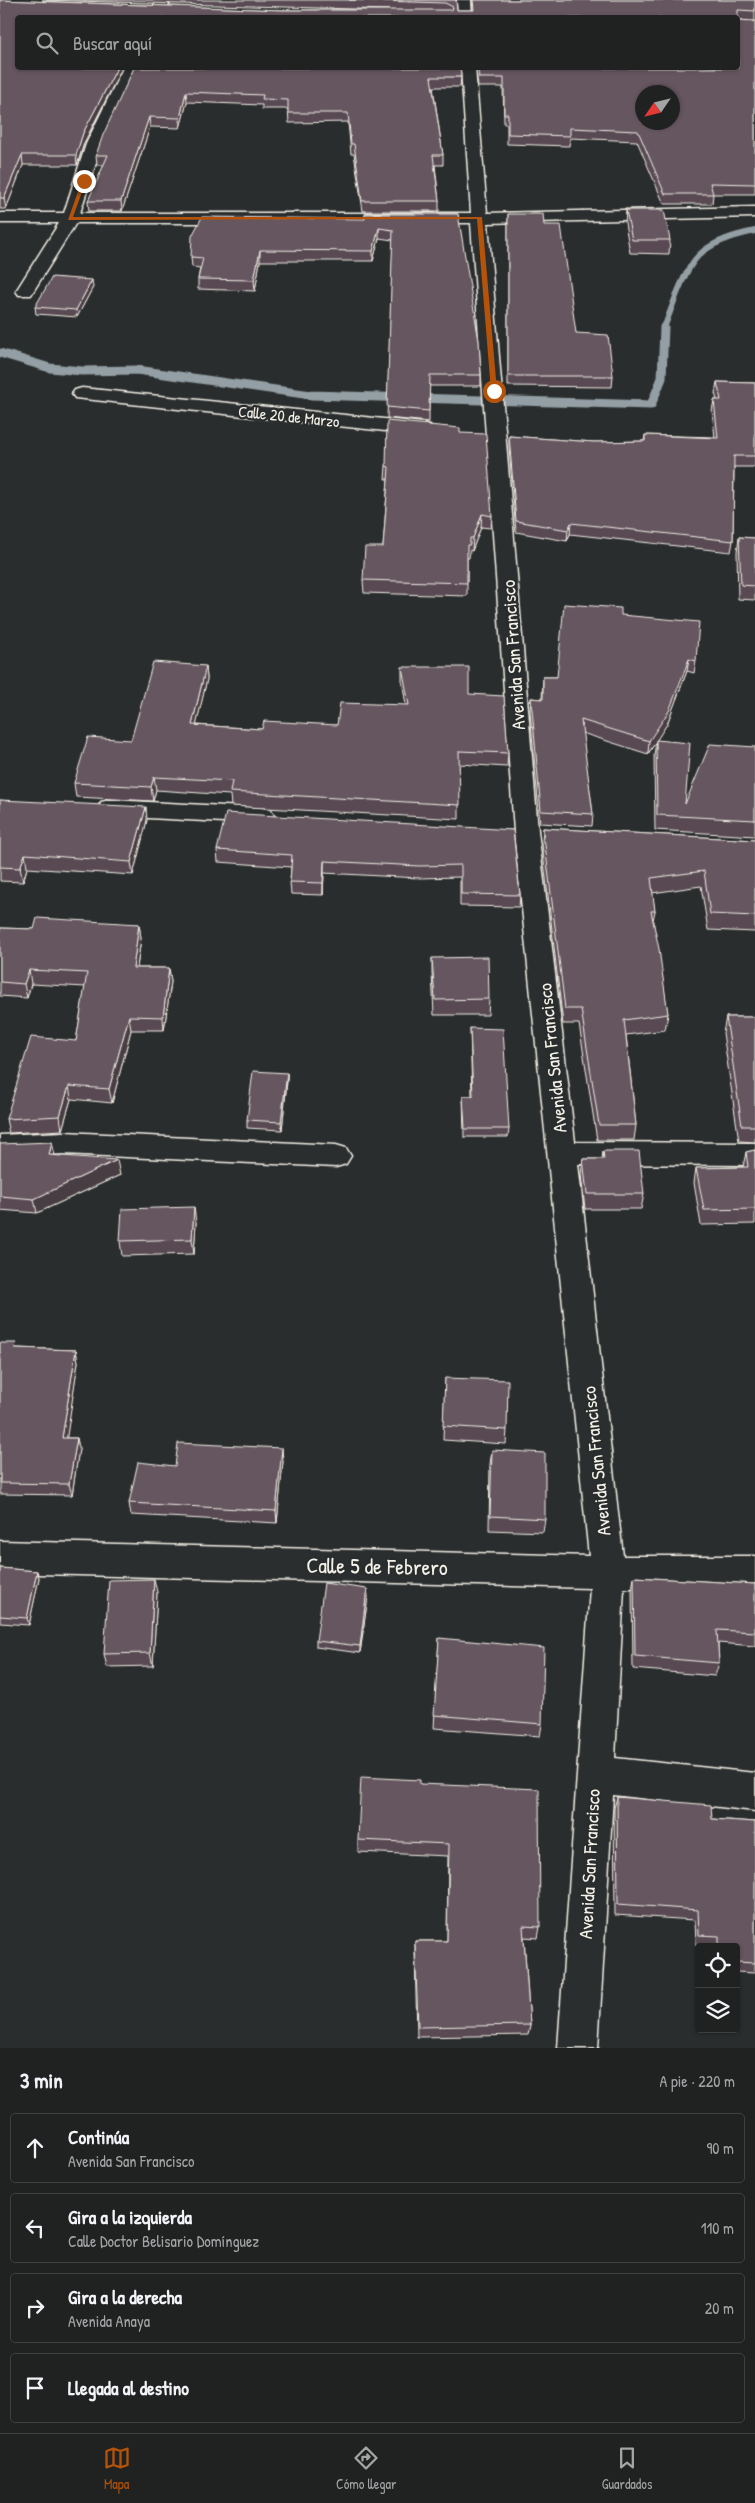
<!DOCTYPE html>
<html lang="es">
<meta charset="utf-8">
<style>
body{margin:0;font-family:"Patrick Hand",sans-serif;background:#2d2f2f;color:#f1f3f6}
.controls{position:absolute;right:15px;bottom:15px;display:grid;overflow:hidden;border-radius:5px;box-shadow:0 1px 4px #0004}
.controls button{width:45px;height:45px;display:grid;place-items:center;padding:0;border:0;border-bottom:1px solid #3d3f40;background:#202222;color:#f1f3f6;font:25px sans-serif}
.compass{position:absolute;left:635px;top:85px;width:45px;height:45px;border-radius:50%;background:#202222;box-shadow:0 1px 4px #0004;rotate:235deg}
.stop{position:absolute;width:15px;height:15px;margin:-11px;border:4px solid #b45309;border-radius:50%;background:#fff}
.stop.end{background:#b45309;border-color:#fff;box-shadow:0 1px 5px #0008}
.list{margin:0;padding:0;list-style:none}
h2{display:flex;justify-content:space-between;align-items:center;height:65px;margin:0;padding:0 20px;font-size:21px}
h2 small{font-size:16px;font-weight:400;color:#a2a4a5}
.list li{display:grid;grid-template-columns:32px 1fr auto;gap:15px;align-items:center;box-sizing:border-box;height:70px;margin:0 10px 10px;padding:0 10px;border:1px solid #3d3f40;border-radius:5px}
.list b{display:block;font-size:19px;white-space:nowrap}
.list p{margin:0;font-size:16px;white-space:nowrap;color:#a2a4a5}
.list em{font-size:16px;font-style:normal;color:#a2a4a5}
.icon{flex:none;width:28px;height:28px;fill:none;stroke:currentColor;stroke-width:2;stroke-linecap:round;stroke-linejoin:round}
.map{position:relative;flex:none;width:755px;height:2048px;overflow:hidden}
.search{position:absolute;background:#202222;box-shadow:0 1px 4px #0004;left:15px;right:15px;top:15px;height:55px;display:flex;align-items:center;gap:12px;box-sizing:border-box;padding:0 18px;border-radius:5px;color:#a2a4a5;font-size:19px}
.sheet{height:385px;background:#202222}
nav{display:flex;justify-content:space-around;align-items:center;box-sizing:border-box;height:70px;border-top:1px solid #3d3f40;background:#202222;font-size:14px;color:#a2a4a5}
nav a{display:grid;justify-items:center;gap:2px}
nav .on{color:#b45309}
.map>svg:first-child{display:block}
</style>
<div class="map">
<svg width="755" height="2048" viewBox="0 0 755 2048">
<rect width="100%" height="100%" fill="#2a2d2e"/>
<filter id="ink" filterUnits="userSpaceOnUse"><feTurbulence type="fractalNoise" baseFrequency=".02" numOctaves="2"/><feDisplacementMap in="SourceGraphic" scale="10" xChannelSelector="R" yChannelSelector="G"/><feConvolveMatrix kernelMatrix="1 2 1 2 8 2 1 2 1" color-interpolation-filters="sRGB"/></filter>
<g filter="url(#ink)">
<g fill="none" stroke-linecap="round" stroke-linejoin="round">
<path stroke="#939fa4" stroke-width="6" d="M 664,328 C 672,308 683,271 699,255 C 713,241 736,235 755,231"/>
<path stroke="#939fa4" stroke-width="9" d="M 0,353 L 50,368 L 82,371 L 137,370 L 311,395 L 651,405 L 662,378 L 664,327"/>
<g stroke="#f4f1e8" stroke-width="3">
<g id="minor">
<path d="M 157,0 L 171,0 L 162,18 L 148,18 Z"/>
<path d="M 457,0 L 471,0 L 472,18 L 458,18 Z"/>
<path d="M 123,68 L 137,68 L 102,144 L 80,213 L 471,213 L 461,68 L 475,68 L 487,213 L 755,207 L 755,217 L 488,223 L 538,831 L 575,1142 L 755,1143 L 755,1165 L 578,1164 L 623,1556 L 755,1556 L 755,1588 L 624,1588 L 615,1758 L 755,1773 L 755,1811 L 613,1795 L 598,2048 L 558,2048 L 590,1588 L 0,1573 L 0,1541 L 589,1556 L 514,831 L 471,223 L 76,223 L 31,295 L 19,295 L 16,291 L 59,223 L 0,223 L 0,213 L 64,213 L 86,144 Z"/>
<path d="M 82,388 L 423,423 L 430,425 L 433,429 L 430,433 L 423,435 L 75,398 L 72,394 L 75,390 Z"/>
<path d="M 110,800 L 262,808 L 271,810 L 274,816 L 271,822 L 262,824 L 110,816 L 101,814 L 98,808 L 101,802 Z"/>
<path d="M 64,1132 L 336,1145 L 346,1148 L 351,1156 L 346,1164 L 336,1167 L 64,1154 L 0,1157 L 0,1135 Z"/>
</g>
</g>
<use href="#minor" fill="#2a2d2e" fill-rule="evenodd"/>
</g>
<g fill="#584a53" stroke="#f4f1e8">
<path d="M 0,0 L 282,10 L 389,10 L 42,0 L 456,0 L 457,10 L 473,10 L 472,0 L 755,0 L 755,21 L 738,20 L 738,21 L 755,22 L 755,194 L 713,194 L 712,204 L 664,204 L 637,141 L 570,138 L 569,146 L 507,144 L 507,124 L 504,124 L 503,87 L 478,87 L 476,68 L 738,68 L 18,18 L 18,68 L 122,68 L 84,143 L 77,165 L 23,165 L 6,209 L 0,209 Z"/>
<path d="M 134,68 L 461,77 L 460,87 L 433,87 L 443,155 L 443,165 L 435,165 L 439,201 L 439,211 L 363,211 L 354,154 L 351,154 L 348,122 L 289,123 L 288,109 L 262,109 L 262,105 L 187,102 L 180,128 L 150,127 L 122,211 L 89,211 L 88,201 L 104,165 L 97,165 L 96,155 Z"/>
<path d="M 626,210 L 670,240 L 669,254 L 630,253 L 625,223 Z"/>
<path d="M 365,214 L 458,214 L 481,375 L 481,386 L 429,386 L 429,422 L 387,418 L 393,240 L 379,238 L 373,261 L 260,261 L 255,291 L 198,289 L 198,279 L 200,268 L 192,267 L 191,257 L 365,219 Z"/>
<path d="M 508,214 L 544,225 L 576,333 L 613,376 L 612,387 L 508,386 Z"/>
<path d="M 93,287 L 77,317 L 36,314 L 35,307 Z"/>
<path d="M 717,382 L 755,383 L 755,467 L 734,467 L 733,541 L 731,552 L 570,534 L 567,541 L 516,532 L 509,447 L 509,436 L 594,442 L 644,441 L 645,435 L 715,437 L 712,411 L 714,400 L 717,400 L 715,393 Z"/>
<path d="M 460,433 L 492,516 L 491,528 L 481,527 L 472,551 L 470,550 L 469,558 L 467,558 L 467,596 L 364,593 L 363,580 L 383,547 L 388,479 L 385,479 L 386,466 Z"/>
<path d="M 739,537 L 755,538 L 755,600 L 738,599 L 737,552 Z"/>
<path d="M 621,615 L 696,661 L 694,673 L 687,671 L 667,724 L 656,740 L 685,804 L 755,747 L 755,836 L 655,830 L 654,756 L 656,741 L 648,754 L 582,733 L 593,814 L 592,826 L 540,823 L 530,711 L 531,698 L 542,699 L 543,677 L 557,677 Z"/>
<path d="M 206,666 L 207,679 L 196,725 L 262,729 L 337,725 L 406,705 L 402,681 L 402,667 L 469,694 L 508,753 L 507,767 L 459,764 L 459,819 L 231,806 L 230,795 L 156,790 L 153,801 L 76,797 L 74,783 L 131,740 Z"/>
<path d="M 0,800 L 147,820 L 133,875 L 27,868 L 23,882 L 0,881 Z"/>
<path d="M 543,828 L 755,840 L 755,932 L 708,930 L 701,886 L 652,893 L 655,911 L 653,920 L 668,1014 L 665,1030 L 626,1035 L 636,1125 L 634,1140 L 597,1140 L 579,1024 L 563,1024 L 542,844 Z"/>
<path d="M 513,830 L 520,895 L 519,907 L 460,906 L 460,877 L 419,878 L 324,873 L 323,895 L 291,894 L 290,882 L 291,867 L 218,862 L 217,850 Z"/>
<path d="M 139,924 L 141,938 L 137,968 L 169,968 L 171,982 L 164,1030 L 131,1030 L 112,1103 L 71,1099 L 62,1130 L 9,1133 L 6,1119 L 76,1041 L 85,987 L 31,984 L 27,998 L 0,996 L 0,928 L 34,929 Z"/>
<path d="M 432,958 L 489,999 L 488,1015 L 434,1015 L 432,973 Z"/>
<path d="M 726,1017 L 755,1017 L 755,1142 L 739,1141 L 723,1033 Z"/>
<path d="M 470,1028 L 509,1129 L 508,1137 L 464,1137 L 463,1096 L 472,1096 Z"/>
<path d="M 287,1073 L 287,1081 L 282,1130 L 247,1128 L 247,1120 Z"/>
<path d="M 0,1144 L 55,1155 L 120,1175 L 37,1213 L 0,1210 Z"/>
<path d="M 755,1150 L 755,1224 L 701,1225 L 694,1183 L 696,1168 L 743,1167 L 746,1152 Z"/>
<path d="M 603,1151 L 644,1194 L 641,1209 L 585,1209 L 581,1174 L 583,1159 L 602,1159 Z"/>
<path d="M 196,1222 L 194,1254 L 122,1256 L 120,1241 Z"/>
<path d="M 0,1343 L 17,1348 L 76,1350 L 78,1362 L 66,1438 L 77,1438 L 79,1449 L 72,1495 L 0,1494 Z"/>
<path d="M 445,1378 L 507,1430 L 506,1444 L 443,1440 Z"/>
<path d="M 492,1450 L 545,1519 L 543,1532 L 489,1530 L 490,1464 Z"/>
<path d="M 283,1461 L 277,1523 L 131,1515 L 129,1503 L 175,1466 Z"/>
<path d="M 0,1568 L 37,1571 L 39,1578 L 29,1625 L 0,1623 Z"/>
<path d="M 634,1577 L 755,1584 L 755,1646 L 718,1643 L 719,1663 L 715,1676 L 633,1669 L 632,1590 Z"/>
<path d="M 157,1592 L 153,1666 L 107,1667 L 104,1654 Z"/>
<path d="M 368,1596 L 360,1653 L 316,1647 L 316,1641 Z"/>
<path d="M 439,1638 L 542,1724 L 540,1736 L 434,1728 Z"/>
<path d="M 420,1784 L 540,1927 L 538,1938 L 524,1937 L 530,2025 L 528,2035 L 417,2037 L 415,1952 L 415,1941 L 447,1941 L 448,1856 L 358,1852 L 358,1840 Z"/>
<path d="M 617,1797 L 712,1819 L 755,1822 L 755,1973 L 736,1972 L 736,1947 L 715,1947 L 696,1945 L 695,1920 L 615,1915 L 614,1808 Z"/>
</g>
<g fill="#473c43" stroke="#f4f1e8">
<path d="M 117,68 L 122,68 L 84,143 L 77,165 L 76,155 L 83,133 Z"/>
<path d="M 186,92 L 187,102 L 180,128 L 180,118 Z"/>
<path d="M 149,117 L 150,127 L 122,211 L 121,201 Z"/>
<path d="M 22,155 L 23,165 L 6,209 L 4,198 Z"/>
<path d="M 379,228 L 379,238 L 373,261 L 373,251 Z"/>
<path d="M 260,250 L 260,261 L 255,291 L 254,280 Z"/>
<path d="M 92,280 L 93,287 L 77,317 L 76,310 Z"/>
<path d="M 482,514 L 481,527 L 472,551 L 473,538 Z"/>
<path d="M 571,523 L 570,534 L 567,541 L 568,530 Z"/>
<path d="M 689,659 L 687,671 L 667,724 L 648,754 L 649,741 Z"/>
<path d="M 206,666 L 207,679 L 193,739 L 192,725 Z"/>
<path d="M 154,777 L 156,790 L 153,801 L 151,787 Z"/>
<path d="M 146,807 L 147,820 L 133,875 L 131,862 Z"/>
<path d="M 25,854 L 27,868 L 23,882 L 20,868 Z"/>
<path d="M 324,861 L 324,873 L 323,895 L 323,883 Z"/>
<path d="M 139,924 L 141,938 L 135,982 L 133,968 Z"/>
<path d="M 169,968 L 171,982 L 164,1030 L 163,1017 Z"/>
<path d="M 29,970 L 31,984 L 27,998 L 24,984 Z"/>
<path d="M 129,1016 L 131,1030 L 112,1103 L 109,1089 Z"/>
<path d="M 287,1073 L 287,1081 L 282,1130 L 281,1122 Z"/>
<path d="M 69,1086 L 71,1099 L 62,1130 L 60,1116 Z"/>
<path d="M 52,1142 L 55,1156 L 49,1155 Z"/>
<path d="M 117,1160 L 120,1175 L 37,1213 L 34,1199 Z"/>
<path d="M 194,1207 L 196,1222 L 194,1254 L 192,1239 Z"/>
<path d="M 76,1350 L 78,1362 L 65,1449 L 62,1438 Z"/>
<path d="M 77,1438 L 79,1449 L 72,1495 L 69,1484 Z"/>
<path d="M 282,1448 L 283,1461 L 277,1523 L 276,1511 Z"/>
<path d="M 37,1571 L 39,1578 L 29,1625 L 27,1618 Z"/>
<path d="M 154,1579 L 157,1592 L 153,1666 L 150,1653 Z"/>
<path d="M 367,1589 L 368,1596 L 360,1653 L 360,1646 Z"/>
</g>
<g fill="#665660" stroke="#f4f1e8" fill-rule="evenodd">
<path d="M 0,0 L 282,10 L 452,10 L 453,7 L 445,3 L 349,0 L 456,0 L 457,10 L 474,10 L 473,0 L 755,0 L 755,11 L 738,10 L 738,21 L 755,22 L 755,184 L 710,183 L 713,194 L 665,194 L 638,131 L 570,128 L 570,136 L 508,134 L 508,114 L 504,114 L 504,78 L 479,78 L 478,68 L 738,68 L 738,18 L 18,18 L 18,68 L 117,68 L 83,133 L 76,155 L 22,155 L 4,198 L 0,198 ZM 642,92 L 672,92 L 672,122 L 642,122 Z"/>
<path d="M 134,68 L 460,68 L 461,77 L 431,77 L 443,155 L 433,155 L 439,201 L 362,201 L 354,144 L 351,144 L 348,113 L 288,113 L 288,100 L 262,99 L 263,95 L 186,92 L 180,118 L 149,117 L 121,201 L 88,201 L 108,155 L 96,155 L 103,135 Z"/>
<path d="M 626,210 L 664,210 L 670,240 L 632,240 Z"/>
<path d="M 365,214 L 458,214 L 479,341 L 481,375 L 430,375 L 429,411 L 387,407 L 393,230 L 379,228 L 373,251 L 260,250 L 254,280 L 198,279 L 203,258 L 191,257 L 192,236 L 202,217 L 365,219 Z"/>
<path d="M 508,214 L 543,214 L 544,225 L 561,225 L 576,333 L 608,335 L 613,376 L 508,376 Z"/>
<path d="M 52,277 L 92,280 L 76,310 L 35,307 Z"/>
<path d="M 717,382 L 755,383 L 755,456 L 734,456 L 733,541 L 571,523 L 568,530 L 516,521 L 509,436 L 594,442 L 645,441 L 645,435 L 718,438 L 714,400 L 721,400 Z"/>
<path d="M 387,421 L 460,428 L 460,433 L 486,434 L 492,516 L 482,514 L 473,538 L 470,538 L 470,545 L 467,545 L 467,583 L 363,580 L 365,547 L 383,547 L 389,467 L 386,466 Z"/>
<path d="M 739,537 L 755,538 L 755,586 L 741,585 Z"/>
<path d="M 564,604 L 621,608 L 621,615 L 699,622 L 696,661 L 689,659 L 669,711 L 649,741 L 581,720 L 593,814 L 541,811 L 531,698 L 543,699 L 543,677 L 557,677 Z"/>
<path d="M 153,662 L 206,666 L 192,725 L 262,729 L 264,721 L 337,725 L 340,703 L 409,705 L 402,667 L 469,667 L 469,694 L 504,696 L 508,753 L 459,751 L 460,805 L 230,792 L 232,781 L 154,777 L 151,787 L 74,783 L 88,737 L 131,740 Z"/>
<path d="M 656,740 L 690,743 L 685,804 L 710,744 L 755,747 L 755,820 L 657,815 Z"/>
<path d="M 0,800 L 146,807 L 131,862 L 25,854 L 20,868 L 0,867 Z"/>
<path d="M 226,813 L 513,830 L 520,895 L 461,894 L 461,865 L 419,866 L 324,861 L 323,883 L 290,882 L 292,855 L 217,850 Z"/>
<path d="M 543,828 L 755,840 L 755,916 L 710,914 L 704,871 L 651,878 L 655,911 L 651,911 L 659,949 L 668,1014 L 624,1020 L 636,1125 L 599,1125 L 581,1009 L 565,1009 Z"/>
<path d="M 37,918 L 139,924 L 133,968 L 169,968 L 163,1017 L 129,1016 L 109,1089 L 69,1086 L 60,1116 L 6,1119 L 31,1037 L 76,1041 L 87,973 L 29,970 L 24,984 L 0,982 L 0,928 L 34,929 Z"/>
<path d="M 488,957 L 489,999 L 435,1000 L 432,958 Z"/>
<path d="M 726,1017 L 755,1017 L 755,1126 L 742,1126 Z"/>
<path d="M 470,1028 L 503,1029 L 509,1129 L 465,1129 L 463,1096 L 473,1096 Z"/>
<path d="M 253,1071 L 287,1073 L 281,1122 L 247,1120 Z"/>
<path d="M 52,1142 L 49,1155 L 117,1160 L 34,1199 L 0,1196 L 0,1144 Z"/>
<path d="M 755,1150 L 755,1209 L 704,1210 L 696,1168 L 748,1167 L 746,1152 Z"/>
<path d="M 603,1151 L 639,1151 L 644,1194 L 587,1194 L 583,1159 L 604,1159 Z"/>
<path d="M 194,1207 L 192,1239 L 120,1241 L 122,1209 Z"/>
<path d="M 0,1343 L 16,1343 L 15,1348 L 76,1350 L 62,1438 L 77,1438 L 69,1484 L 0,1483 Z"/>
<path d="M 445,1378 L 508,1380 L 507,1430 L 443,1426 Z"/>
<path d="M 178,1443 L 282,1448 L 276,1511 L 129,1503 L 138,1462 L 175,1466 Z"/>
<path d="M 492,1450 L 545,1453 L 545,1519 L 490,1516 Z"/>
<path d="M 0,1568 L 37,1571 L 27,1618 L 0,1616 Z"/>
<path d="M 634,1577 L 755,1584 L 755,1632 L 717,1630 L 719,1663 L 635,1656 Z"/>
<path d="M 154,1579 L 150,1653 L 104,1654 L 109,1580 Z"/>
<path d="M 324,1583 L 367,1589 L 360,1646 L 316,1641 Z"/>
<path d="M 439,1638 L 544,1648 L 542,1724 L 434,1715 Z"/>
<path d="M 361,1777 L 420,1780 L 420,1784 L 539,1789 L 540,1927 L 523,1926 L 530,2025 L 418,2027 L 415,1941 L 447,1941 L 449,1844 L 358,1840 Z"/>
<path d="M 617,1797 L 711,1805 L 712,1819 L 755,1822 L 755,1963 L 736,1962 L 736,1947 L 719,1947 L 719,1936 L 699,1935 L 698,1910 L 618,1904 Z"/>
</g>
</g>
<path fill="#b45309" d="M 82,180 L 86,181 L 73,217 L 482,217 L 497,391 L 491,391 L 477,219 L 68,220 Z"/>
<g text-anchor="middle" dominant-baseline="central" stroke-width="4.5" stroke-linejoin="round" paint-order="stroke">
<g font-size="16" fill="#f4f1e8" stroke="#2a2d2e">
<text transform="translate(289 416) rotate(6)">Calle 20 de Marzo</text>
</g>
<g font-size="19" fill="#f4f1e8" stroke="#2a2d2e">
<text transform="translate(513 655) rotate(-94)">Avenida San Francisco</text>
<text transform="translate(552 1058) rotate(-96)">Avenida San Francisco</text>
<text transform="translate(596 1461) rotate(-96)">Avenida San Francisco</text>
<text transform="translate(589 1864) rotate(-87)">Avenida San Francisco</text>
</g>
<g font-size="22" fill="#f4f1e8" stroke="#2a2d2e">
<text transform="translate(377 1566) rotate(1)">Calle 5 de Febrero</text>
</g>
</g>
</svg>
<div class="controls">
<button><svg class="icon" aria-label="locate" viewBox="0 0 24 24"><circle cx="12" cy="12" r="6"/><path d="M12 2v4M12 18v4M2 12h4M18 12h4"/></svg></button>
<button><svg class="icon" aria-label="layers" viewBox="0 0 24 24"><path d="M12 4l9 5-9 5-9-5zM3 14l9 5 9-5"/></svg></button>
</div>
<svg class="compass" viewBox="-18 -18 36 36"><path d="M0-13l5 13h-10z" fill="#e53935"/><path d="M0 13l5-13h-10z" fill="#a2a4a5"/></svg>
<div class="stop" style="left:494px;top:391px"></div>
<div class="stop end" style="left:84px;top:181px"></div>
<div class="search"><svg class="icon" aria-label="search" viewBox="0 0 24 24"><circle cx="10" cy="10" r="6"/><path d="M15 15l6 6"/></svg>Buscar aquí</div>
</div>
<section class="sheet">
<h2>3 min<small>A pie · 220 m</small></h2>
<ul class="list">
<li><svg class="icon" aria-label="ahead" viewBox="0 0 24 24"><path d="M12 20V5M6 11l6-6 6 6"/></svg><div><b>Continúa</b><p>Avenida San Francisco</p></div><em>90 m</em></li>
<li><svg class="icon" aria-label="left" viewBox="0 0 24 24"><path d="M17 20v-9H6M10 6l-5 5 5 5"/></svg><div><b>Gira a la izquierda</b><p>Calle Doctor Belisario Domínguez</p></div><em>110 m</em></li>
<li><svg class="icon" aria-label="right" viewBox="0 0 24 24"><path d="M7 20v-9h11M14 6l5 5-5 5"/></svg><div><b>Gira a la derecha</b><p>Avenida Anaya</p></div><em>20 m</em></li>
<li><svg class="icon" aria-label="arrive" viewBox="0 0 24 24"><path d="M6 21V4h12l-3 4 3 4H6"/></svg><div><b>Llegada al destino</b></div></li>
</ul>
</section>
<nav>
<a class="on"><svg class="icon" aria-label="map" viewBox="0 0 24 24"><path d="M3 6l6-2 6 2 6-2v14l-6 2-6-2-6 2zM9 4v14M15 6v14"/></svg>Mapa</a>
<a><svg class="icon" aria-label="directions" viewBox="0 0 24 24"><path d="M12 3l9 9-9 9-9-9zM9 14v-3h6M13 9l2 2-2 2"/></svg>Cómo llegar</a>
<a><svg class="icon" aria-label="saved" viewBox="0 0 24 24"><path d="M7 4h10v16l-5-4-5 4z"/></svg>Guardados</a>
</nav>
